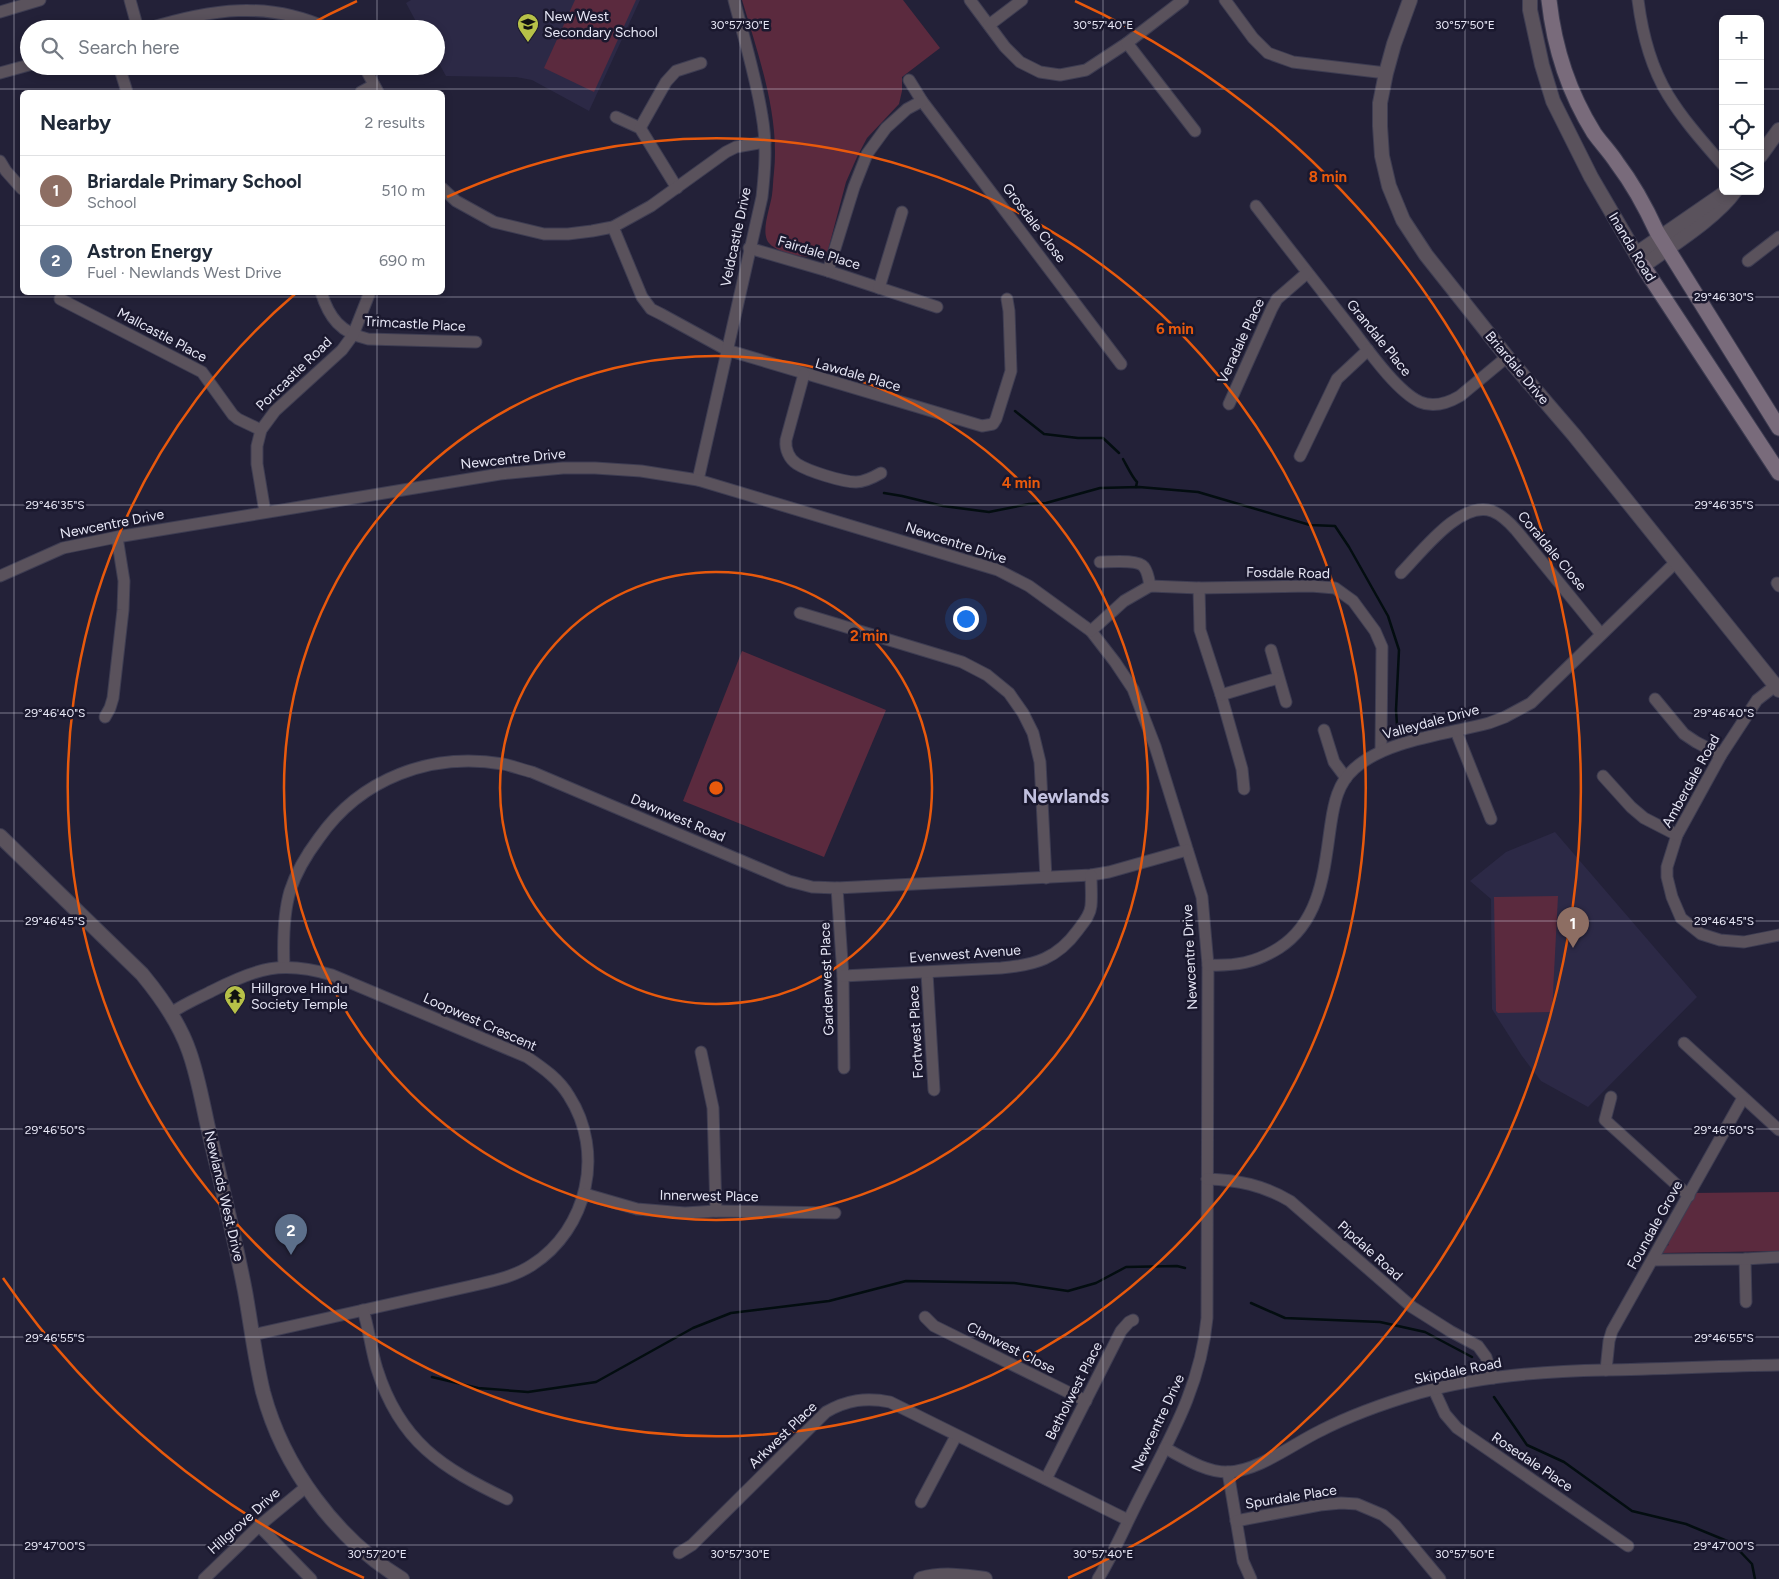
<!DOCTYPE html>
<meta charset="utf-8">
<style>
body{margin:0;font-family:Figtree,sans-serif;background:#f2f2f3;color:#1f2937}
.controls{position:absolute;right:15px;top:15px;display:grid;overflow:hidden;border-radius:8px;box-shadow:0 2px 8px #0003}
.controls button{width:45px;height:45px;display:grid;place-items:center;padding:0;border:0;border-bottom:1px solid #e0e1e3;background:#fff;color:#1f2937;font:25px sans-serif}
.you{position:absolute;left:965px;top:618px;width:18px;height:18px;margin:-12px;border:4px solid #fff;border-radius:50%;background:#1a73e8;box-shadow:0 0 0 8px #1a73e833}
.badge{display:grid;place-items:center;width:32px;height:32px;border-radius:50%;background:#636d3f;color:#fff;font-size:16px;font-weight:700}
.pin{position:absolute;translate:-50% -41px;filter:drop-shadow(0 1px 2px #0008)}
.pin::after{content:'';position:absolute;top:26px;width:18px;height:15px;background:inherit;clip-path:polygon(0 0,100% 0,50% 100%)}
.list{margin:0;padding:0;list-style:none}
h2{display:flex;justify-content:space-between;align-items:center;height:65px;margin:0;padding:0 20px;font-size:21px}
h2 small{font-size:16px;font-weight:400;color:#747a83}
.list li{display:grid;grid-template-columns:32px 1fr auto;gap:15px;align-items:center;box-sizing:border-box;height:70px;padding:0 20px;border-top:1px solid #e0e1e3}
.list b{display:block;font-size:19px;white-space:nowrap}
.list p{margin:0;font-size:16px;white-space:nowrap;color:#747a83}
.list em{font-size:16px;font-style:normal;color:#747a83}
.icon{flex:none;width:28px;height:28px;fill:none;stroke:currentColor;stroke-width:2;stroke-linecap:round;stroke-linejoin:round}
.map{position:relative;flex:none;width:1779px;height:1579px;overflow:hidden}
.search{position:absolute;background:#fff;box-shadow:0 2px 8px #0003;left:20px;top:20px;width:425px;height:55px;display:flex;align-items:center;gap:12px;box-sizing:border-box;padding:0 18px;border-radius:28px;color:#747a83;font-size:19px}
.panel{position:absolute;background:#fff;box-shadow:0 2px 8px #0003;left:20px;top:90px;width:425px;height:205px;border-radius:8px}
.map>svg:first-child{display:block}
</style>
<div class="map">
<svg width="1779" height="1579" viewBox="0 0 1779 1579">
<rect width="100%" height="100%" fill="#232138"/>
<g fill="#2c2946">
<path d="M 411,0 L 640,0 L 589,111 L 532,80 L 516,77 L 446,76 L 436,58 L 436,29 L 420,29 L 406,3 Z"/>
<path d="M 1555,832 L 1697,997 L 1588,1107 L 1541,1081 L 1522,1056 L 1492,1009 L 1491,899 L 1470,881 L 1506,852 Z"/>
</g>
<g fill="#5b2a3e">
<path d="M 575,0 L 636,0 L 594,92 L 544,68 Z"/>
<path d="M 742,0 L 903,0 L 940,48 L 902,77 L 902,91 L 899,104 L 867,138 L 857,157 L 846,182 L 828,250 C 820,264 773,254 767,240 C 762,228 770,208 772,195 C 773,188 773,180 774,172 C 780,115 758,54 742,0 Z"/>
<path d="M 742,651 L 886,710 L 824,857 L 683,801 Z"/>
<path d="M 1558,896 L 1552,1012 L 1498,1013 L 1496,1011 L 1494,897 Z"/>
<path d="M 1779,1192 L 1779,1251 L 1661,1253 L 1664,1251 L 1663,1247 L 1669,1245 L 1664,1240 L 1693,1193 Z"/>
</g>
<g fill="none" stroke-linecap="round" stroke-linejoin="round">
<g stroke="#030d10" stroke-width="2.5">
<path d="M 1015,411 L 1044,434 L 1078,438 L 1103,438 L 1119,453"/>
<path d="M 1123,459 C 1127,466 1132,477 1137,482 L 1136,487"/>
<path d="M 884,493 L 902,496 L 943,506 L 989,512 L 1029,504 L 1046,503 L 1100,488 L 1139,487 L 1198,492 L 1310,525 L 1335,526 L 1349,547 L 1388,616 L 1399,650 L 1396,710 L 1397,725"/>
<path d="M 1251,1303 L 1285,1318 L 1380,1322 L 1425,1332 L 1472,1357"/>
<path d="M 432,1377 L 478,1388 L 528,1392 L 596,1382 L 693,1328 L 731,1313 L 829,1301 L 906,1281 L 1014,1283 L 1068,1291 L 1096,1283 L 1126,1267 L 1177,1266 L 1185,1268"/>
<path d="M 1494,1397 L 1527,1445 L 1564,1462 L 1632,1511 L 1686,1524 L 1732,1543 L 1752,1564 L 1755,1579"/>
</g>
<g stroke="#3e3d52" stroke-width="13">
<g id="minor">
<path d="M 130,0 L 138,29"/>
<path d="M 970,0 L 1005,47 L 1020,62 L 1040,72 L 1060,75 L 1086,70 L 1127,43 L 1183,0"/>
<path d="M 1225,0 L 1253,38 L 1268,53 L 1293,62 L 1386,73"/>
<path d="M 1638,0 C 1642,32 1651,67 1668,95 C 1684,121 1704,143 1723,165"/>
<path d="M 0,12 L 40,0"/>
<path d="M 989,25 L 1022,0"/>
<path d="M 146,29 C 210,9 268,0 329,29"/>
<path d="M 1127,43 L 1195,131"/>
<path d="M 119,66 L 127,92"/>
<path d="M 364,66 L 378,92"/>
<path d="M 0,73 L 29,65"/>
<path d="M 909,80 L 922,101 L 1121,364"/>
<path d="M 361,92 L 374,85"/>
<path d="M 616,117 L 640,128 L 677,188"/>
<path d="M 640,128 L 666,82 L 676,71 L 701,63"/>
<path d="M 0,161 L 6,171 L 22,189"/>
<path d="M 442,188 L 456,201 L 494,222 L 544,234 L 568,234 L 592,231 L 613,227 L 651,206 L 726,152 L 736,147 L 765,142"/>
<path d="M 1256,206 C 1289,249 1322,291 1355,333 C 1370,353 1398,392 1420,402 C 1434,408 1448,403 1460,396 L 1507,357"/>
<path d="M 613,227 L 642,297 L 651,309 L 661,314 L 727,350 L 982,426 L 993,424 L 996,419 L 1011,371 L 1009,311 L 1007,299"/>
<path d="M 749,248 L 828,271 L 937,307"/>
<path d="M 1748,261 L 1779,237"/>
<path d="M 828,271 L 854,187 L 867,154 L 886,128 L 907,109 L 922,101"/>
<path d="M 879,288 L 902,212"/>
<path d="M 321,292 C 329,318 341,333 368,339 L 476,342"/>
<path d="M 60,299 L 202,372 L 233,415 L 238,419 L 261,430"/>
<path d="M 804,374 L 786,440 C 785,449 789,459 797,464 C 808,471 842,482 856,482 C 865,482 874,477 881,473"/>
<path d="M 1229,404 L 1272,308 L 1277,299 L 1307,273"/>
<path d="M 1300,456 L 1337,379 L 1368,350"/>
<path d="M 698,480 L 762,197 C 765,170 767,143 762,116 C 756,77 744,38 734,0"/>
<path d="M 265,512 L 257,464 L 257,446 L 261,430 L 275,411 L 342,350 L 353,335 L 370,292"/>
<path d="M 1100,562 C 1110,562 1138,559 1144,567 C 1148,572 1149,580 1150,586"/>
<path d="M 1401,573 C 1421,553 1460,500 1492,511 C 1502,515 1509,522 1516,530 L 1601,634"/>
<path d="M 0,576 L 63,548 L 117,537 L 500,474 L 563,468 L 595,468 L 641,471 L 698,480 L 998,570 L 1029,586 L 1091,631 L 1115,662 L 1133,689 L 1155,746 L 1202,897 L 1208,965 L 1207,1318 C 1201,1386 1170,1438 1140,1497 C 1126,1524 1114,1553 1098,1579"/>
<path d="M 1777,583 L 1779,586"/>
<path d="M 1199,588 L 1200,630 L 1221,695 L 1242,769 L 1244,789"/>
<path d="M 800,613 L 962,662 L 987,675 L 1009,693 L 1023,713 L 1033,733 L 1040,762 L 1046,878"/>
<path d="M 1091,631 L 1124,601 L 1150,586 L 1199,588 L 1311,586 L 1335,588 L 1353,601 L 1375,631 L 1382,647 L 1381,751"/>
<path d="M 1271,650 L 1286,702"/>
<path d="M 1775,686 L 1757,700 L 1721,755 L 1677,835 L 1667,867 L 1667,877 L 1672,897 L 1681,918 L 1701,934 L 1720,940 L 1744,942 L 1779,935"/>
<path d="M 1221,695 L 1278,678"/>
<path d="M 1655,699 L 1684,734 L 1696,742 L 1721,755"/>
<path d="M 105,717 L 110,708 L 113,698 L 123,610 L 124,581 L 117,537"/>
<path d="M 1324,730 L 1334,762 L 1346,778"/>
<path d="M 1456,731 L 1491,819"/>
<path d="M 1603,776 L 1631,807 L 1644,818 L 1677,835"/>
<path d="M 837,888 L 843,976 L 844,1068"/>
<path d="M 1208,965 C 1236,966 1255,963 1279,948 C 1322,920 1324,869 1331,823 C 1334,803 1338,783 1354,769 C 1385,740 1448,734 1489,723 L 1505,717 L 1531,703 L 1676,562"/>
<path d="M 284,967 C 283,942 283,915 290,891 C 296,872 307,854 319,838 C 361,778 431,752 503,764 C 513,766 523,770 532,772 L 789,881 L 812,887 L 837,888 L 1091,875 L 1109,872 L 1187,850"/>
<path d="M 927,973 L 934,1090"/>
<path d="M 843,976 L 1001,968 C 1035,965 1057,959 1078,930 C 1083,923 1090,916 1091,906 C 1092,897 1091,885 1091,875"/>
<path d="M 171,1013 C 184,1004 198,998 212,991 C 257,968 282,960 332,975 L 527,1057 C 543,1068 559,1079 569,1096 C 605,1152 588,1229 532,1265 C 514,1277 492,1281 471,1286 L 252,1335"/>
<path d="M 1684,1043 L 1779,1130"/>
<path d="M 701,1052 L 713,1108 L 716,1211"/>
<path d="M 1611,1097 L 1605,1120 L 1689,1196"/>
<path d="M 1207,1179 C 1238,1180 1263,1185 1290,1201 L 1412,1307 L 1450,1331 L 1478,1346 L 1486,1357 L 1493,1378"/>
<path d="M 585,1194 L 637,1209 L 685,1213 L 716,1211 L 835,1213"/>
<path d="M 1745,1259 L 1746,1302"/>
<path d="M 1653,1260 L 1745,1259 L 1779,1257"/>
<path d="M 363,1310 C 369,1329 371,1350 377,1369 C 400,1442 442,1468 507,1499"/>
<path d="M 925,1317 L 934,1326 L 1086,1401"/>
<path d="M 1606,1370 L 1609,1341 L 1612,1331 L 1743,1098"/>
<path d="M 1434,1390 L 1445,1414 L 1457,1428 L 1628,1546"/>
<path d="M 1165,1448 C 1184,1458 1205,1472 1227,1472 C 1257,1472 1293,1444 1320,1431 C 1351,1415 1385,1403 1419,1393 C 1479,1376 1543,1371 1605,1370 C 1663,1369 1721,1366 1779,1365"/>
<path d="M 1228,1472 L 1243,1561 L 1251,1579"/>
<path d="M 1046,1479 L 1121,1331 L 1129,1322 L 1133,1320"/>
<path d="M 921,1502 L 956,1436"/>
<path d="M 1236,1521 L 1320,1505 L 1341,1503 L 1357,1504 L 1383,1515 L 1395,1525 L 1440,1579"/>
<path d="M 259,1526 L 311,1579"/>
<path d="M 679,1553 L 692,1545 L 826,1412 C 847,1400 866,1397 890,1402 L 1128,1520"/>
<path d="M 204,1579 L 259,1526 L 306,1487"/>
</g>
</g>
<g stroke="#3e3d52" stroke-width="16">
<g id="tertiary">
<path d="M 1410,0 L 1394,44 L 1386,73 L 1380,103 L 1380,126 L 1382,156 L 1389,186 L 1403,220 L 1426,255 L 1507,357 L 1574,435 L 1779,690"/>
<path d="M 1530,0 L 1530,10 L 1542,65 L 1553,101 L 1591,177 L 1643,266 C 1670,246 1716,218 1735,191"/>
<path d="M 1760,156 L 1779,130"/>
<path d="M 1636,254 L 1723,194 L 1732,191"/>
<path d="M 0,836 L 142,974 C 161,997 179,1022 189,1051 C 199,1079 203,1107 210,1136 C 222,1187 235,1239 245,1291 C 251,1324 255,1359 263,1392 C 283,1467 336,1539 402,1579"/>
<path d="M 921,1579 C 941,1573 965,1576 985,1579"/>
</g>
</g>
<g stroke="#3e3d52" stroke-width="17">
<g id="secondary">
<path d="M 1549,0 C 1554,46 1569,93 1594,133 C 1601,143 1610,152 1617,163 C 1633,184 1646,208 1657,232 L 1779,428"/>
<path d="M 1643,266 L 1779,473"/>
</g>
</g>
<use href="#minor" stroke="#5a525c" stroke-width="11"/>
<use href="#tertiary" stroke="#5a525c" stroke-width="14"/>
<use href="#secondary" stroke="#796b7b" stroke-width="15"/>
</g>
<path fill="none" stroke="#e6e6f5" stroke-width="1" stroke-opacity="0.45" d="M 14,0 L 14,1579M 377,0 L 377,29M 740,0 L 740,1579M 1103,0 L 1103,1579M 1465,0 L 1465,1579M 377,66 L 377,92M 0,89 L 1723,89M 1760,89 L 1779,89M 377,292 L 377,1579M 0,297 L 1779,297M 0,505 L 1779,505M 0,713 L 1779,713M 0,921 L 1779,921M 0,1129 L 1779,1129M 0,1337 L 1779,1337M 0,1545 L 1779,1545"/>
<g fill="none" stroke="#e8590c" stroke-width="2.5">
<circle cx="716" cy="788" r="216"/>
<circle cx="716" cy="788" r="432"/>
<path d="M447 197A649 649 0 1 1 295 294"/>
<path d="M364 1578A865 865 0 0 1 3 1278M303 28A865 865 0 0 1 357 1M1075 1A865 865 0 0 1 1068 1578"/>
</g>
<defs>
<g id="school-pin" transform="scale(1.125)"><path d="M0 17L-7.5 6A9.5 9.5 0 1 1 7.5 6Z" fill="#b7c148" stroke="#1a182e"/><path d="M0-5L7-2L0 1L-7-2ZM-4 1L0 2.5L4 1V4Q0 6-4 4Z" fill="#111"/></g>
<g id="temple-pin" transform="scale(1.125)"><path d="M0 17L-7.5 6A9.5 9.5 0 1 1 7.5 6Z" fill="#b7c148" stroke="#1a182e"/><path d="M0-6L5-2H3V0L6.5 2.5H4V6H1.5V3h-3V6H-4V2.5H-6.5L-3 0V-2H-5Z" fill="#111"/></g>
</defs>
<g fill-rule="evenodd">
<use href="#school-pin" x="528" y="24"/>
<use href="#temple-pin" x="235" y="996"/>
</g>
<g text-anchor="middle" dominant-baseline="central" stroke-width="5" stroke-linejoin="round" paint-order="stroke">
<g font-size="14" fill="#e6e6f5" stroke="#1a182e" text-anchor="start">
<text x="544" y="16">New West<tspan x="544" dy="16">Secondary School</tspan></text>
<text x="251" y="988">Hillgrove Hindu<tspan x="251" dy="16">Society Temple</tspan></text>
</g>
<g font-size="14" fill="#e6e6f5" stroke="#1a182e">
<text transform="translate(1034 223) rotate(53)">Grosdale Close</text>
<text transform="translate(736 237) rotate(-78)">Veldcastle Drive</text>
<text transform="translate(1632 247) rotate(59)">Inanda Road</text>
<text transform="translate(819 253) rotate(17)">Fairdale Place</text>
<text transform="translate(415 324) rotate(3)">Trimcastle Place</text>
<text transform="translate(162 335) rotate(28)">Mallcastle Place</text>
<text transform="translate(1379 338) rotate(51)">Grandale Place</text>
<text transform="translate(1241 341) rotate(-65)">Veradale Place</text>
<text transform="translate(1517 368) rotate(50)">Briardale Drive</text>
<text transform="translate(294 374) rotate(-44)">Portcastle Road</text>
<text transform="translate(858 375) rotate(16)">Lawdale Place</text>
<text transform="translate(513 459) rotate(-6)">Newcentre Drive</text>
<text transform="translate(112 524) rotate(-11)">Newcentre Drive</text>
<text transform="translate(956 543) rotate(18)">Newcentre Drive</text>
<text transform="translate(1552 551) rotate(50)">Coraldale Close</text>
<text transform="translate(1288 573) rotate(1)">Fosdale Road</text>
<text transform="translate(1431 722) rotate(-15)">Valleydale Drive</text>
<text transform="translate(1691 781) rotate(-61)">Amberdale Road</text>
<text transform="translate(678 818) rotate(23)">Dawnwest Road</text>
<text transform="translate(965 954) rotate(-4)">Evenwest Avenue</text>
<text transform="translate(1190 957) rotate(-93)">Newcentre Drive</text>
<text transform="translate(827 979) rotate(-92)">Gardenwest Place</text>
<text transform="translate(480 1022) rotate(24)">Loopwest Crescent</text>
<text transform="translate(916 1032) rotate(-93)">Fortwest Place</text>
<text transform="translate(224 1196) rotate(77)">Newlands West Drive</text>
<text transform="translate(709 1196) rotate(1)">Innerwest Place</text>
<text transform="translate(1655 1225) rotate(-61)">Foundale Grove</text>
<text transform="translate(1370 1251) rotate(42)">Pipdale Road</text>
<text transform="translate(1011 1348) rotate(27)">Clanwest Close</text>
<text transform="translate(1458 1371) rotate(-11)">Skipdale Road</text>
<text transform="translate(1074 1391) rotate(-63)">Betholwest Place</text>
<text transform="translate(1158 1423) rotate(-65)">Newcentre Drive</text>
<text transform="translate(783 1435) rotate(-44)">Arkwest Place</text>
<text transform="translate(1532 1462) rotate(34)">Rosedale Place</text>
<text transform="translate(1291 1497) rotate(-9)">Spurdale Place</text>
<text transform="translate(244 1521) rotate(-42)">Hillgrove Drive</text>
</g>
<g font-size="19" font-weight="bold" fill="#c1c0df" stroke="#1a182e">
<text x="1066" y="796">Newlands</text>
</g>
</g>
<g font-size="12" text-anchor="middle" fill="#e6e6f5" stroke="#1a182e" stroke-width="5" stroke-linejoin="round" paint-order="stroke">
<text x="740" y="29">30°57'30"E</text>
<text x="1103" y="29">30°57'40"E</text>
<text x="1465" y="29">30°57'50"E</text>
<text x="1724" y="301">29°46'30"S</text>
<text x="55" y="509">29°46'35"S</text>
<text x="1724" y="509">29°46'35"S</text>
<text x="55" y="717">29°46'40"S</text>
<text x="1724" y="717">29°46'40"S</text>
<text x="55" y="925">29°46'45"S</text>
<text x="1724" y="925">29°46'45"S</text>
<text x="55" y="1134">29°46'50"S</text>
<text x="1724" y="1134">29°46'50"S</text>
<text x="55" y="1342">29°46'55"S</text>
<text x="1724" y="1342">29°46'55"S</text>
<text x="55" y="1550">29°47'00"S</text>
<text x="1724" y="1550">29°47'00"S</text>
<text x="377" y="1558">30°57'20"E</text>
<text x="740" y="1558">30°57'30"E</text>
<text x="1103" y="1558">30°57'40"E</text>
<text x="1465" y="1558">30°57'50"E</text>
</g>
<circle cx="716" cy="788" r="8" fill="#e8590c" stroke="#1a182e" stroke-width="2.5"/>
<g font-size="15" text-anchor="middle" font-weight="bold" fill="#e8590c" stroke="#1a182e" stroke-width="5" stroke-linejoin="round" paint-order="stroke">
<text x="1328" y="182">8 min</text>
<text x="1175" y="334">6 min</text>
<text x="1021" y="488">4 min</text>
<text x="869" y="641">2 min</text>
</g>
</svg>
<div class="controls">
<button>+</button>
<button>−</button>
<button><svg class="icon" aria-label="locate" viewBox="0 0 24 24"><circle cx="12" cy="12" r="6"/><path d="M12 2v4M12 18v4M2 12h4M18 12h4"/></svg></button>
<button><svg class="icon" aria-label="layers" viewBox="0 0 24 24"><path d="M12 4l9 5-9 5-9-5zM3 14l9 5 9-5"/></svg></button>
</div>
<div class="you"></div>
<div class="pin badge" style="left:1573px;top:948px;background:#8d6e63">1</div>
<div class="pin badge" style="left:291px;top:1255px;background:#5c6f8a">2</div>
<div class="search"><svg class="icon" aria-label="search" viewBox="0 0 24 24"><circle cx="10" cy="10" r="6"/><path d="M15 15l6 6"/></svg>Search here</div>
<section class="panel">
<h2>Nearby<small>2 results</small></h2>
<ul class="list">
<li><span class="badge" style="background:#8d6e63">1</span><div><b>Briardale Primary School</b><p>School</p></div><em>510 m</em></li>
<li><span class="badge" style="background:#5c6f8a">2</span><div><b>Astron Energy</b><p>Fuel · Newlands West Drive</p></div><em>690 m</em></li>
</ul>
</section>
</div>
